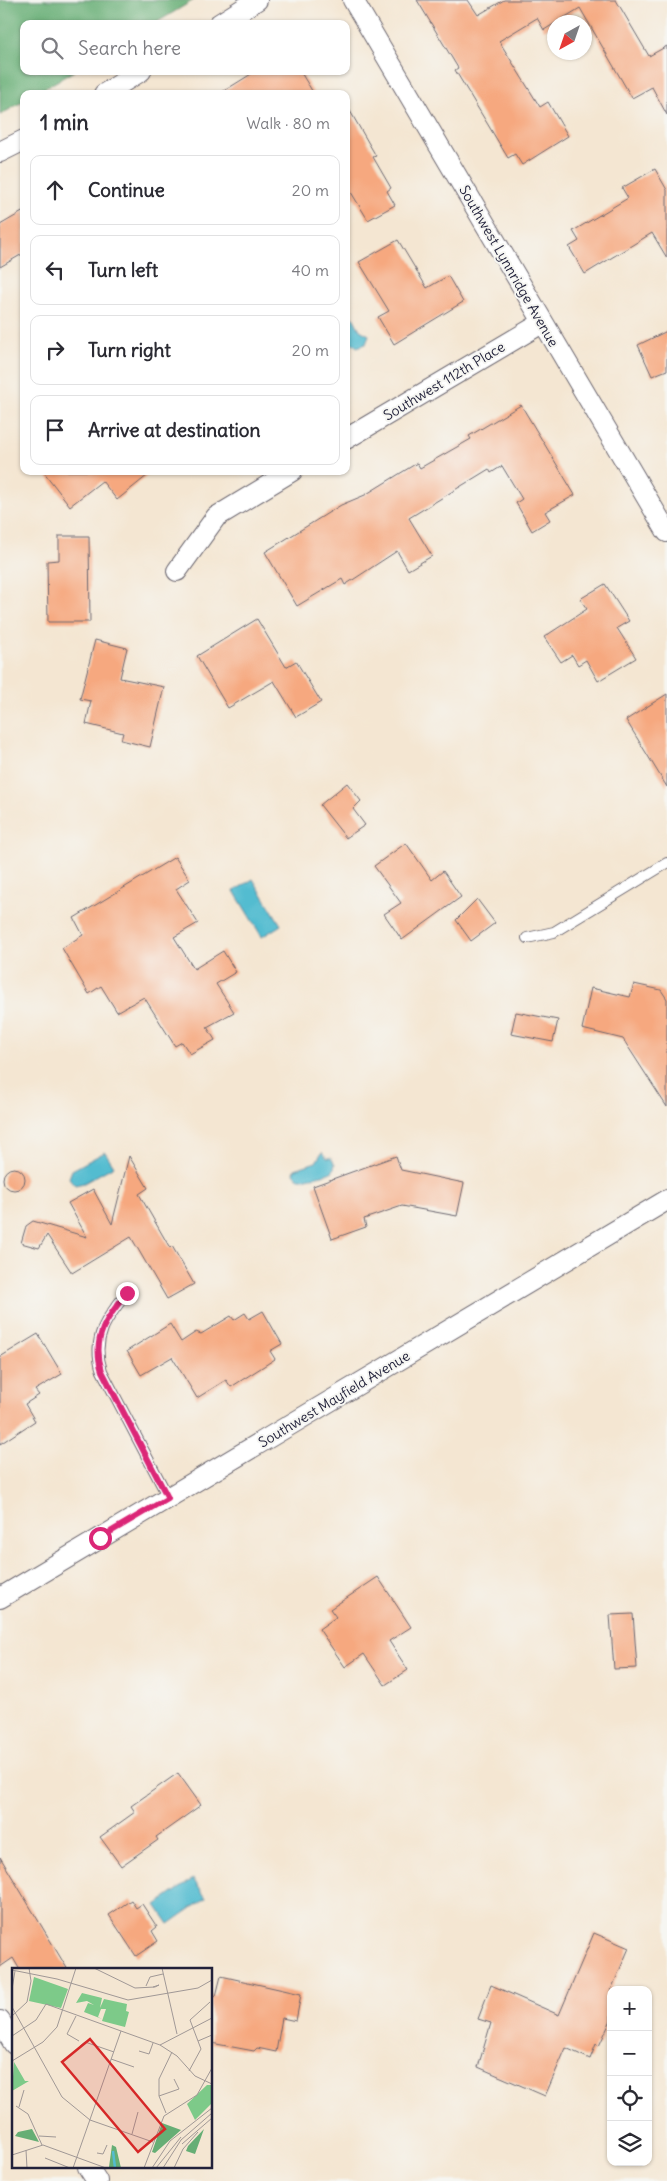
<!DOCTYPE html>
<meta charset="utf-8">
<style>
body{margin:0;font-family:Delius,sans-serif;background:#f7f7f7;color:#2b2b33}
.controls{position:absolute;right:15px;bottom:15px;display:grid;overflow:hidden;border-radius:10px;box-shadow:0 1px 4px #0004}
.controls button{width:45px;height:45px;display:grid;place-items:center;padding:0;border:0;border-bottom:1px solid #e1e1e2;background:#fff;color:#2b2b33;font:25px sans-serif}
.compass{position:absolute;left:547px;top:15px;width:45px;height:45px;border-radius:50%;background:#fff;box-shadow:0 1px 4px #0004;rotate:220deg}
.stop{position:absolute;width:15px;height:15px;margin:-11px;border:4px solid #db2777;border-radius:50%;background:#fff}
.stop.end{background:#db2777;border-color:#fff;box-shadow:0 1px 5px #0008}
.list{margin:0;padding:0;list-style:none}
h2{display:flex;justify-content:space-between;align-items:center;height:65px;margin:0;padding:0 20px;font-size:21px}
h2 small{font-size:16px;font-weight:400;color:#7c7c81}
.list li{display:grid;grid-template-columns:32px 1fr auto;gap:15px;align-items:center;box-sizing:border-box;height:70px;margin:0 10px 10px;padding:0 10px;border:1px solid #e1e1e2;border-radius:10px}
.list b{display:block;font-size:19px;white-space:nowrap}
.list em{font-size:16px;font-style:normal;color:#7c7c81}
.icon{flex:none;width:28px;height:28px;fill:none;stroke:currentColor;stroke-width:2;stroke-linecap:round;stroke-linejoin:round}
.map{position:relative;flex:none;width:667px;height:2181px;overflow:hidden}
.search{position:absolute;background:#fff;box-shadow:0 1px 4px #0004;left:20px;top:20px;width:330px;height:55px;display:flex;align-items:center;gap:12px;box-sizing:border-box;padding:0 18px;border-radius:10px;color:#7c7c81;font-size:19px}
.panel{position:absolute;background:#fff;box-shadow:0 1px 4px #0004;left:20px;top:90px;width:330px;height:385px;border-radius:10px}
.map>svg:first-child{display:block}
</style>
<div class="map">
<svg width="667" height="2181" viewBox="0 0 667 2181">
<rect width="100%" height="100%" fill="#f6f6f2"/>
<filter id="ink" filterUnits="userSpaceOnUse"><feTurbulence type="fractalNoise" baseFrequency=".02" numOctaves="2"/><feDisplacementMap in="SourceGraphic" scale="10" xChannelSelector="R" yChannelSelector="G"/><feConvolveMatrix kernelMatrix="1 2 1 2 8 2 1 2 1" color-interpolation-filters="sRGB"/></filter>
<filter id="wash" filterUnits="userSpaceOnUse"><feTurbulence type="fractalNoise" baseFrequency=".0096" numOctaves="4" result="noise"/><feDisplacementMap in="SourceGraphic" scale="20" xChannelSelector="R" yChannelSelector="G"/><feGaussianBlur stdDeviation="1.12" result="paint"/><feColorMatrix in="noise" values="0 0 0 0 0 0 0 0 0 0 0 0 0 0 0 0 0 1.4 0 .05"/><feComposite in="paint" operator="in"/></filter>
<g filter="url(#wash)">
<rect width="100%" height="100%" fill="#f4e6d2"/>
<path fill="#66ae75" stroke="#446858" d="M 0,0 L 194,0 L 154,24 L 24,24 L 24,71 L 74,71 L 35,94 L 24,94 L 24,101 L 0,115 Z"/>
<g fill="#53bcd0" stroke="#3a6f86">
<path d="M 346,315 L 353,317 L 360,330 L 369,335 L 366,344 L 357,347 L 346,337 Z"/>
<path d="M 253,879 L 281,925 L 262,937 L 234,891 Z"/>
<path d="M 105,1152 L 114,1166 L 84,1183 L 75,1185 L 69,1178 L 72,1170 Z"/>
<path d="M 322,1152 L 327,1158 L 331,1158 L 335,1164 L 333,1171 C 324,1176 313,1176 303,1179 L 299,1179 L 294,1173 L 295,1169 L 316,1162 Z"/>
<path d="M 193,1879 L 206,1898 L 169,1924 L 156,1905 Z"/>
</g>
<g id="blocks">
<g fill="#f6a87f">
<path d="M 417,0 L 468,0 L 478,15 L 504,0 L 616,0 L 649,56 L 667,46 L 667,115 L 652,87 L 632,98 L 580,8 L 544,30 L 537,18 L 499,41 L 540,107 L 548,102 L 568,136 L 522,165 L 515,154 L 508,158 L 455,70 L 458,68 Z"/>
<path d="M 256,71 L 300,71 L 314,94 L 219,94 Z"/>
<path d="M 346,104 L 376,156 L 373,157 L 391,188 L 387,191 L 395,205 L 368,220 L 346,184 Z"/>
<path d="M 655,169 L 667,190 L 667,258 L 652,233 L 585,274 L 569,247 L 579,241 L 573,231 L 628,198 L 622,188 Z"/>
<path d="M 24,211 L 24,253 L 0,267 L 0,225 Z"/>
<path d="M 398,240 L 427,288 L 448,276 L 463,302 L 394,344 L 378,317 L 389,311 L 359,262 Z"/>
<path d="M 667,331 L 667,370 L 652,376 L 638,345 Z"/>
<path d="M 521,405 L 575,495 L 545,512 L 550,520 L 532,531 L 516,503 L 522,499 L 502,466 L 491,473 L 489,469 L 409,518 L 432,556 L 408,570 L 397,551 L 345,585 L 342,579 L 297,606 L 265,552 L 341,505 L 365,495 L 417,463 L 420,468 L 471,439 L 469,436 Z"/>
<path d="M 43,471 L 153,471 L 117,500 L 102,481 L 70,506 Z"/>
<path d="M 59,536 L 89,536 L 90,622 L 48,622 L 47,561 L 59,560 Z"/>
<path d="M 605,584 L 629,621 L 617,628 L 636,658 L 598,681 L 586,660 L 578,665 L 572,655 L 561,662 L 544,637 L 587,609 L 580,599 Z"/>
<path d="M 257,619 L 286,667 L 296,661 L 321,702 L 296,717 L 274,681 L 228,708 L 197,656 Z"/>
<path d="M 95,640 L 127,648 L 120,678 L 164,687 L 150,747 L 121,740 L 123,733 L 86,724 L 91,701 L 80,699 Z"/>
<path d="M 667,694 L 667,787 L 626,720 Z"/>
<path d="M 347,783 L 361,801 L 353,809 L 365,825 L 346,838 L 320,805 Z"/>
<path d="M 406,843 L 432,880 L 443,871 L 461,897 L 402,940 L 384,914 L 401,903 L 374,866 Z"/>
<path d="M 175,857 L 190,880 L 176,889 L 198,923 L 174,937 L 194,969 L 223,951 L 236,972 L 216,984 L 234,1012 L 207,1027 L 215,1040 L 190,1054 L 182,1042 L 175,1046 L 144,997 L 117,1012 L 101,986 L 89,994 L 62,948 L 83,935 L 74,918 Z"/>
<path d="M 477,899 L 495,923 L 471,941 L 456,920 Z"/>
<path d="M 634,984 L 661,990 L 667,999 L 667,1107 L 623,1039 L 582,1029 L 591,988 L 630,997 Z"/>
<path d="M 516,1012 L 558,1020 L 553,1042 L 511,1034 Z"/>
<path d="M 129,1156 L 148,1188 L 139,1194 L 170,1248 L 172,1246 L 194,1284 L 167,1299 L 131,1237 L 72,1273 L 47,1235 L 39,1248 L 21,1243 L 26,1226 L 33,1221 L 87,1237 L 68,1203 L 93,1189 L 112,1224 Z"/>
<path d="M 396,1156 L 401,1170 L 464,1183 L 457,1216 L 402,1206 L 364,1219 L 366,1227 L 332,1239 L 313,1186 Z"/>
<circle cx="14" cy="1179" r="11"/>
<path d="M 263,1311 L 282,1344 L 270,1351 L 275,1359 L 231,1387 L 226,1380 L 197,1398 L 172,1357 L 141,1375 L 127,1351 L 170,1324 L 181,1342 L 196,1332 L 201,1334 L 231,1316 L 234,1320 L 245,1313 L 249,1319 Z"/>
<path d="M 38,1334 L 62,1374 L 35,1390 L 39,1395 L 25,1404 L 35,1421 L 0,1444 L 0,1357 Z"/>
<path d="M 378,1577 L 411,1627 L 389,1641 L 408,1670 L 385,1685 L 364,1654 L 345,1667 L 319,1629 L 336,1617 L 330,1609 Z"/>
<path d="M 633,1614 L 637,1668 L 614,1669 L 610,1615 Z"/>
<path d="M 178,1773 L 201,1805 L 156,1837 L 158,1840 L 121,1866 L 100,1837 L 135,1812 L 131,1806 Z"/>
<path d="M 0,1857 L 68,1970 L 20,1970 L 13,1958 L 0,1967 Z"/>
<path d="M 131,1900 L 136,1908 L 142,1904 L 157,1927 L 152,1931 L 158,1941 L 136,1956 L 109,1915 Z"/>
<path d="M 594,1933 L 629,1948 L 611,1990 L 611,2020 L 599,2046 L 596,2044 L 590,2059 L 566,2048 L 545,2096 L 478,2067 L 491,2023 L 478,2019 L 491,1985 L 559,2015 Z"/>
<path d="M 221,1976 L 301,1994 L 296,2021 L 282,2018 L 276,2052 L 257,2048 L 254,2051 L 211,2043 L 211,1995 L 216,1996 Z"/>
</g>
</g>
</g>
<g filter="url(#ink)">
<use href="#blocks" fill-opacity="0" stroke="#6c6770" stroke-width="1"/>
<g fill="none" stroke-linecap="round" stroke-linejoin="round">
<g stroke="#6c6770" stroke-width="12">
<g id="service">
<path d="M 527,938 L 554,932 L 667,863"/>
<path d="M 127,1293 C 107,1317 91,1338 102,1371 L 168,1497"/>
</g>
</g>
<g stroke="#6c6770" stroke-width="22">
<g id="minor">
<path d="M 353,0 L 667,532"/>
<path d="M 219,24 L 257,0"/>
<path d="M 104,94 L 141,71"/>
<path d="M 0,152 L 24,140"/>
<path d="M 346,439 L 542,323"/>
<path d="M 177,571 L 216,517 L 292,471"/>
<path d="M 0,1598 L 667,1200"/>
<path d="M 0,2021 L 14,2044"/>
<path d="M 88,2167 L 97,2181"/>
</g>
</g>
<use href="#service" stroke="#fff" stroke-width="10"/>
<use href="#minor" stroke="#fff" stroke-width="20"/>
</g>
</g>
<g fill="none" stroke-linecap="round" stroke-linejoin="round" filter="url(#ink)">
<path stroke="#db2777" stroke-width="6" d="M 100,1538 L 168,1498 L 102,1371 C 91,1338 107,1317 127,1293"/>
</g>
<g text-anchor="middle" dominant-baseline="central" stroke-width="4" stroke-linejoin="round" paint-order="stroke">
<g font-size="14" fill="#22223b" stroke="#f6f6f2">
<text transform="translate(509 266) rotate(60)">Southwest Lynnridge Avenue</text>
<text transform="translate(444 381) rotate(-31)">Southwest 112th Place</text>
<text transform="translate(334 1399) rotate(-31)">Southwest Mayfield Avenue</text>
</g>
</g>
<g transform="translate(12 1968)">
<rect width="200" height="200" fill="#f4e6d2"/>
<path d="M 22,9 L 56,21 L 49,40 L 17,33 ZM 70,25 L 90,30 L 88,40 L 92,31 L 115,36 L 114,43 L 117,44 L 113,59 L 90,53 L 94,41 L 89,41 L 86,49 L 90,51 L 72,44 L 76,35 L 82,37 L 75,33 L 64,35 ZM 2,94 L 13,113 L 17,113 L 0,123 ZM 195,117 L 200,117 L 200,135 L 183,152 L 175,136 Z" fill="#7dca89"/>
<path d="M 150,155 L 169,162 L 143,185 L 140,184 ZM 20,161 L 27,174 L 3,168 L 6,164 ZM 192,161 L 183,186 L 174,183 L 176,178 ZM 100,177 L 104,179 L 109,200 L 97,199 Z" fill="#66ae75"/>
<path fill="none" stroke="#53bcd0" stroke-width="2.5" d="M 101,183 L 103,200"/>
<path fill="none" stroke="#a09896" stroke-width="1" d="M 82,0 L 123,20 L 143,19 L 147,17 L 141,19M 150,0 L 165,66M 0,2 L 45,11 L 116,32 L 186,20 L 200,12M 134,18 L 138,9 L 151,6M 0,21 L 3,3M 0,39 L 50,129 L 78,152 L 141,174M 0,48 L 15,34 L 19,13 L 17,0M 64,48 L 55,66 L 67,73M 0,68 L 24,52 L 34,36 L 148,77 L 165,88 L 183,108 L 200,116M 186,73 L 200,67M 148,77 L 200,50M 68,78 L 73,74 L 102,84M 127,83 L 137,86 L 141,75M 99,91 L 122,99M 0,93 L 31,74 L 45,59 L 64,0M 177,103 L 189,81 L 178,52 L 198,34M 147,128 L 167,121 L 162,111M 4,138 L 16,146 L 30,177M 7,139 L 12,122M 154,145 L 147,128 L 147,111 L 160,84M 120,166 L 126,144M 27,168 L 44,169M 170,176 L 200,150M 14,182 L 15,200M 85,185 L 91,186 L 95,177M 0,187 L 31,177 L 94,200M 33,190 L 58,200M 61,200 L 109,63M 132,200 L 152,148 L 185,127 L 200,100M 140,200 L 158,173 L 200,140M 144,200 L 169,169M 151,200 L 169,172 L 200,145M 162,200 L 171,181 L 186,164"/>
<path fill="#d62828" fill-opacity="0.15" stroke="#d62828" stroke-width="2.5" d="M 78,71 L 153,161 L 126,184 L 50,94 Z"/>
<rect width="200" height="200" fill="none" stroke="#22223b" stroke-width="2.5"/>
</g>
</svg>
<div class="controls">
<button>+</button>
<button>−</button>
<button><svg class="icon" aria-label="locate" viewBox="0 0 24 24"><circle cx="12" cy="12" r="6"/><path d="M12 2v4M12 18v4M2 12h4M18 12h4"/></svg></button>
<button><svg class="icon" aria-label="layers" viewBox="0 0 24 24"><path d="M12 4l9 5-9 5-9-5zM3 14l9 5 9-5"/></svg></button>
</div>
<svg class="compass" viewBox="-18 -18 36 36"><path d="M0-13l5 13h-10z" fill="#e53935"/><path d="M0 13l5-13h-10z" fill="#7c7c81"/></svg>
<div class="stop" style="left:100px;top:1538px"></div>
<div class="stop end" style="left:127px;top:1293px"></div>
<div class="search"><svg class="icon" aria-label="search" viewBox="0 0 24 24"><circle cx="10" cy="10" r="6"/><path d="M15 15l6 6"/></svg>Search here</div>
<section class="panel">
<h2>1 min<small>Walk · 80 m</small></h2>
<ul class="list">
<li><svg class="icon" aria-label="ahead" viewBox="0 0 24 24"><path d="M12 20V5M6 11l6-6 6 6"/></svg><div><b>Continue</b></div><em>20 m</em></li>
<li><svg class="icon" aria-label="left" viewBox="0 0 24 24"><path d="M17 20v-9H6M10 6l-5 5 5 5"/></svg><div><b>Turn left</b></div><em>40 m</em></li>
<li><svg class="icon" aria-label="right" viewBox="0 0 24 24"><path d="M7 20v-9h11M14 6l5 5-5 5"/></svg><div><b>Turn right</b></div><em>20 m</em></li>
<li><svg class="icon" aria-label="arrive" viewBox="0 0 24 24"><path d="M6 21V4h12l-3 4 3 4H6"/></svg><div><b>Arrive at destination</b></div></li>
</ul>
</section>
</div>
